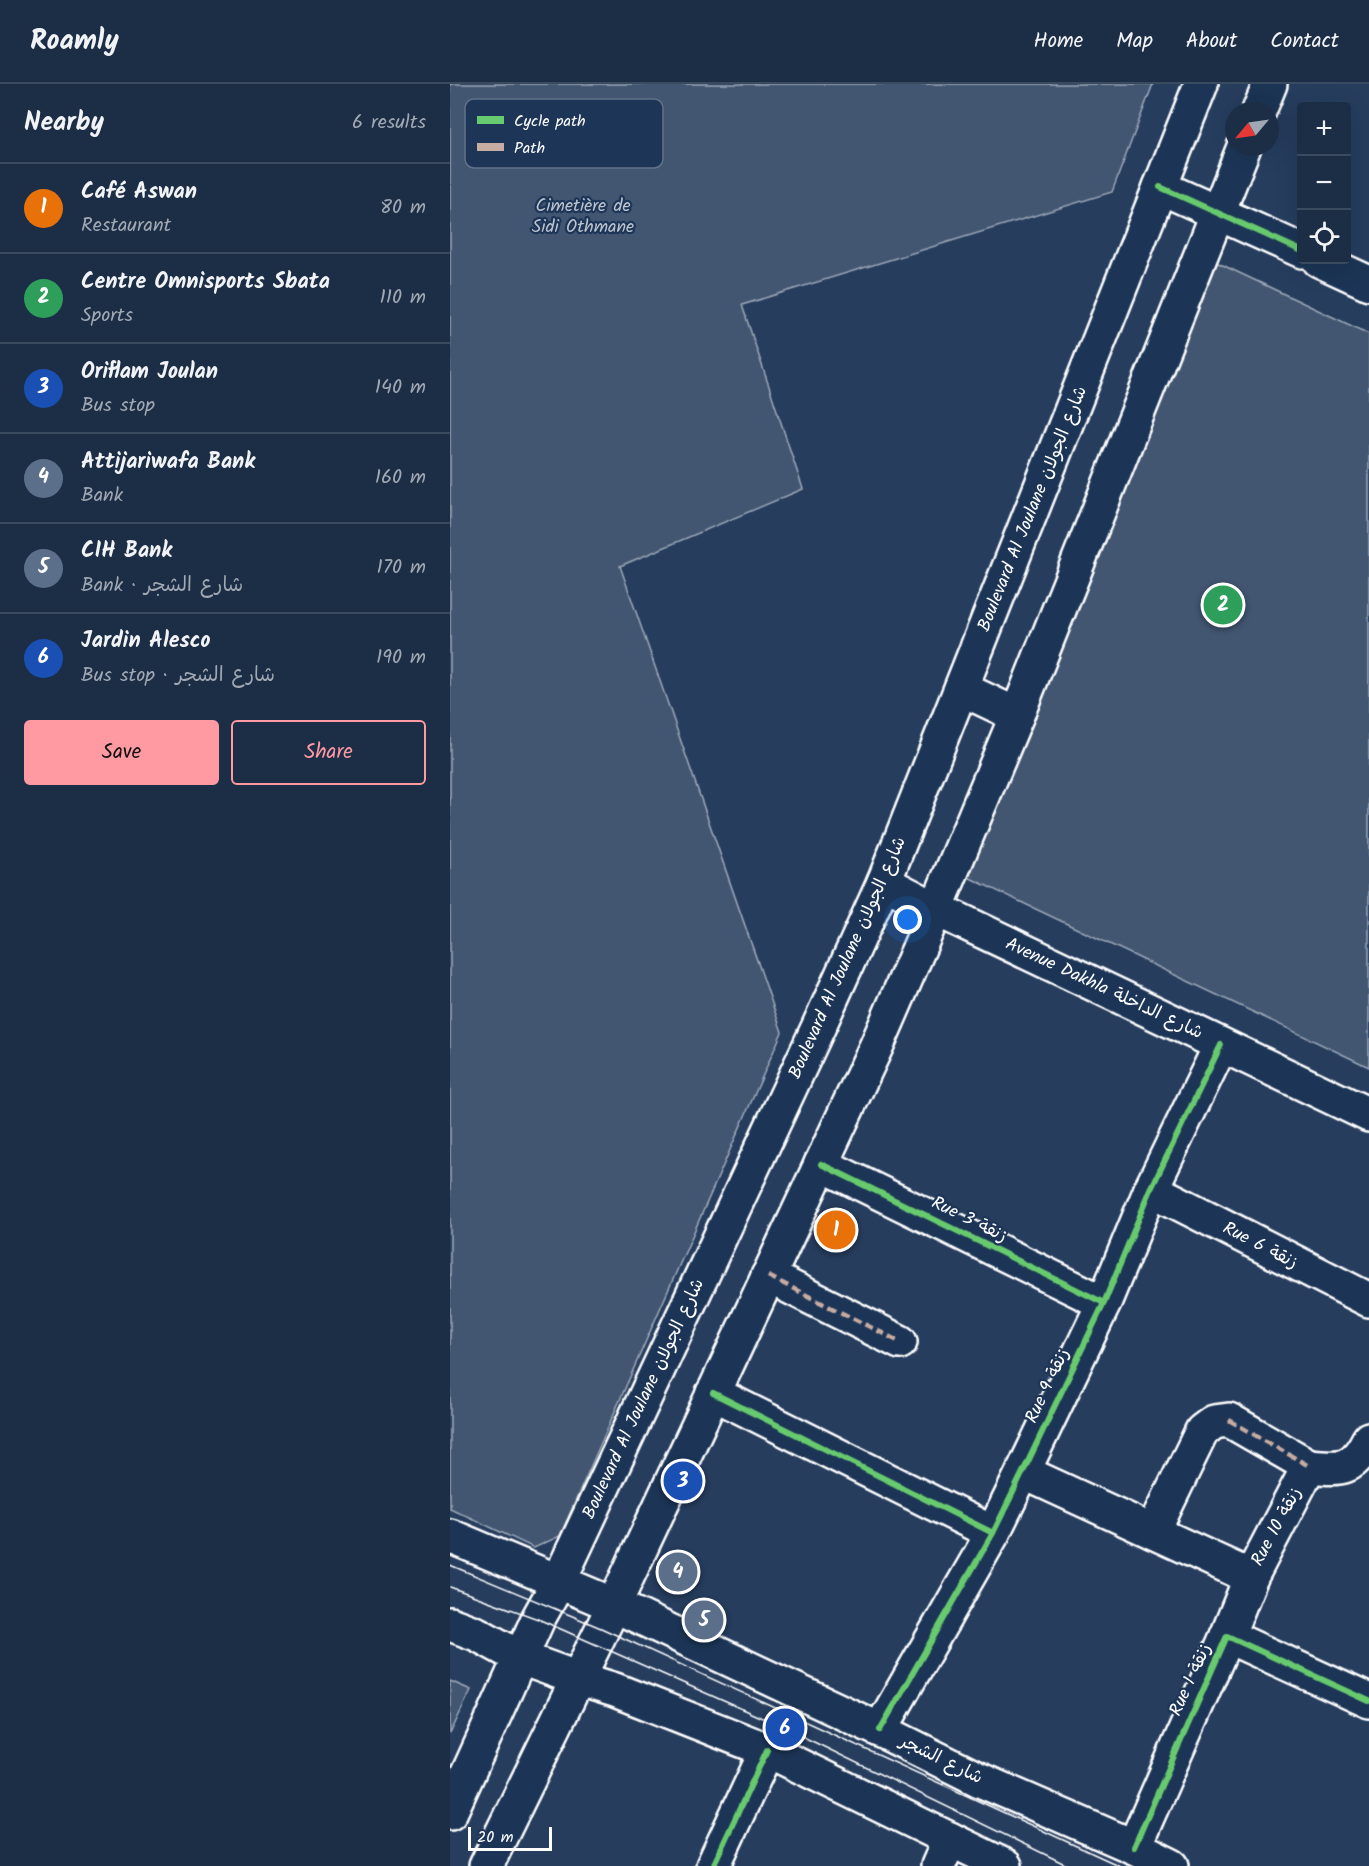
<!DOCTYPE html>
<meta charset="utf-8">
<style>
body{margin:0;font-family:Kalam,"Playpen Sans Arabic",sans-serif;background:#293a51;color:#f1f3f6}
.controls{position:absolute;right:18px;top:18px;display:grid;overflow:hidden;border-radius:6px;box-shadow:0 6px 24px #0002}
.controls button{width:54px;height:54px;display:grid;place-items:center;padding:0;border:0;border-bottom:2px solid #3a4a5f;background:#1c2e46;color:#f1f3f6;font:30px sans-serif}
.compass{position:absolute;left:775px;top:18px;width:54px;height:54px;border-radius:50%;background:#1c2e46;box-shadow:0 6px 24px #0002;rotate:241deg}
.scale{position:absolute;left:18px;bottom:15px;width:84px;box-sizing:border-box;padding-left:6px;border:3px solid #fff;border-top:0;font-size:16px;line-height:21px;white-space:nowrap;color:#fff;-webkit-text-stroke:4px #1d3557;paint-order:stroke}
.you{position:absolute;left:458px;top:836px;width:21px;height:21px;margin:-15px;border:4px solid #fff;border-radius:50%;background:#1a73e8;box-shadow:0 0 0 9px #1a73e833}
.badge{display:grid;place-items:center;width:39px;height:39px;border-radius:50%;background:#ff9aa2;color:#fff;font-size:20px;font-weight:700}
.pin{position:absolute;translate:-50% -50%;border:3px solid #fff;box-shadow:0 2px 6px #0006}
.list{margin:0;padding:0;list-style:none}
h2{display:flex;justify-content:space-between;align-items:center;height:78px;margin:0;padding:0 24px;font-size:26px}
h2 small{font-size:20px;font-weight:400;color:#a0a8b3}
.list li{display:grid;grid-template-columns:39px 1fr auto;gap:18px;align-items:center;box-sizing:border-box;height:90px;padding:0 24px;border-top:2px solid #3a4a5f}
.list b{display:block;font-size:22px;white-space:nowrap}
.list p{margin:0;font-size:20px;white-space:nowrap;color:#a0a8b3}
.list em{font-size:20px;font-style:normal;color:#a0a8b3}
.actions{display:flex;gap:12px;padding:18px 24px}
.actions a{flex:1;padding:14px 0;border:2px solid #ff9aa2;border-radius:6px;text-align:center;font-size:21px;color:#ff9aa2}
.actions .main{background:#ff9aa2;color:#111}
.icon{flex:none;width:33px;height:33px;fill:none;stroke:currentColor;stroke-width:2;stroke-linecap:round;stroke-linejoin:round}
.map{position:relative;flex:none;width:919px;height:1782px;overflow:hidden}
header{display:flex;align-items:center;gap:36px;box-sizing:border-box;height:84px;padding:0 30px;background:#1c2e46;border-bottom:2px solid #3a4a5f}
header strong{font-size:28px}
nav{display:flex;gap:33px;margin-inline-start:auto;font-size:21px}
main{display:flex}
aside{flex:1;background:#1c2e46}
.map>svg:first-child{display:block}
</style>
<header>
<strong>Roamly</strong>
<nav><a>Home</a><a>Map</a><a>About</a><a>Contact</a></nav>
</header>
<main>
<aside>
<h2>Nearby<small>6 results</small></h2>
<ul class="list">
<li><span class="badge" style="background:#e8710a">1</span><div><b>Café Aswan</b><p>Restaurant</p></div><em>80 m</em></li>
<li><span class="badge" style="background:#2e9e5b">2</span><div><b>Centre Omnisports Sbata</b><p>Sports</p></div><em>110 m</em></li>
<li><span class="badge" style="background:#1a4fb4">3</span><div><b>Oriflam Joulan</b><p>Bus stop</p></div><em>140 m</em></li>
<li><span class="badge" style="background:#5c6f8a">4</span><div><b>Attijariwafa Bank</b><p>Bank</p></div><em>160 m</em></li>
<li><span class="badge" style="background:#5c6f8a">5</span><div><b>CIH Bank</b><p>Bank · شارع الشجر</p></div><em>170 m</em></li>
<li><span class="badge" style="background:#1a4fb4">6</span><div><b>Jardin Alesco</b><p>Bus stop · شارع الشجر</p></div><em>190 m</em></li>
</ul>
<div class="actions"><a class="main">Save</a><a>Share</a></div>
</aside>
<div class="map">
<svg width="919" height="1782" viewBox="0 0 919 1782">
<rect width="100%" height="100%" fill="#263d5e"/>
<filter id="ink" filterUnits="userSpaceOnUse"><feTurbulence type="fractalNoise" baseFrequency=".0167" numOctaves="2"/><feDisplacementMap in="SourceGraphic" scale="12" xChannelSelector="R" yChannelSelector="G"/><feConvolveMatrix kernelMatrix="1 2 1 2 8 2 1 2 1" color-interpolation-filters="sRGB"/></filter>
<g filter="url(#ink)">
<g fill="#425672" stroke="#a0aab8" stroke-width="1.5">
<path d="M 0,0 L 703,0 L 662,108 L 292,221 L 353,405 L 170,482 L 332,948 L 110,1452 L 84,1464 L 0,1424 Z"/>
<path d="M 766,178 L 919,250 L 919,983 L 518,793 Z"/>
<path d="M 0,1597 L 21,1606 L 0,1650 Z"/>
</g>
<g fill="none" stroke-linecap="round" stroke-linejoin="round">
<g stroke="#fff" stroke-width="38">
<g id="street">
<path d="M 710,103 L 852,167"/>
<path d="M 869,176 L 919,199"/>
<path d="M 371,1080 L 654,1219"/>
<path d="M 701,1105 L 919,1216"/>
<path d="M 318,1192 L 450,1258"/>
<path d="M 263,1309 L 543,1449"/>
<path d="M 573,1388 L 801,1493"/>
<path d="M 703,1448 L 752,1347 L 764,1338 L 779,1336 L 859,1382"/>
<path d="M 777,1552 L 801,1493 L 859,1382 C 891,1385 903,1387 919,1355"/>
<path d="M 430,1646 L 543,1449 L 573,1388 L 654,1219 L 701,1105 L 771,961"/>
<path d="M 684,1763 L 777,1552 L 919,1617"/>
<path d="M 263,1782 L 317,1666"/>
<path d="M 488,1782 L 500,1755"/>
</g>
</g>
<g stroke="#fff" stroke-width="38">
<g id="secondary">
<path d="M 809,27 L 820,0"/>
<path d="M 512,605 L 567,631"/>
<path d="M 434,798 L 486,825 L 919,1031"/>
<path d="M 0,1729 L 88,1535 L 108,1499 L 368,944 L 434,798 L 751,0"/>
<path d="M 36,1782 L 164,1521 L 427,961 L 486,825 L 567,631 L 794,63"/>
</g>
</g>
<g stroke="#fff" stroke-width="38">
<g id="primary">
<path d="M 0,1452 L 164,1521 L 430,1646 L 528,1695 L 684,1763 L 722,1782"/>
<path d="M 0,1540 L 27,1550 L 71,1574 L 126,1594 L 165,1606 L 317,1666 L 555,1782"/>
</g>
</g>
<use href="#street" stroke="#1d3557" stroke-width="33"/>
<use href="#secondary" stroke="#1d3557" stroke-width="33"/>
<use href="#primary" stroke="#1d3557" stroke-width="33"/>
<g stroke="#fff" stroke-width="1.5">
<path d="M 0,1481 L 151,1544 L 670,1782"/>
<path d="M 0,1503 L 88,1535 L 335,1644 L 619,1782"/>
</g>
<g stroke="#c7aca2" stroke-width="4.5" stroke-dasharray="9 4.5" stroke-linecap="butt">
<path d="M 318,1192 L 450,1258"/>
<path d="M 779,1336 L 859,1382"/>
</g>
<g stroke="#1d3557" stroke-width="10">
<g id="cycleway">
<path d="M 710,103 L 852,167"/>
<path d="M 371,1080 L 654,1219"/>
<path d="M 263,1309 L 543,1449"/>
<path d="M 430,1646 L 543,1449 L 573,1388 L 654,1219 L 701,1105 L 771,961"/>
<path d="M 684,1763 L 777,1552 L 919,1617"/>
<path d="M 263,1782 L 317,1666"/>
</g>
</g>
<use href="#cycleway" stroke="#67ca6e" stroke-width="6"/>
</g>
</g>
<g text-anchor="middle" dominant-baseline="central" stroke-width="4.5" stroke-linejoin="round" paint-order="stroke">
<g font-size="18" fill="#bdc4ce" stroke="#1d3557">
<text x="133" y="122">Cimetière de<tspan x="133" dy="21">Sidi Othmane</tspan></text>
</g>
<g font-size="18" fill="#fff" stroke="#1d3557">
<text transform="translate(583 425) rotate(-68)">Boulevard Al Joulane شارع الجولان</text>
<text transform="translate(398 874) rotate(-66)">Boulevard Al Joulane شارع الجولان</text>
<text transform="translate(654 905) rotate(25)">Avenue Dakhla شارع الداخلة</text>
<text transform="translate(519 1136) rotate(26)">Rue 3 زنقة</text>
<text transform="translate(810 1162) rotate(27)">Rue 6 زنقة</text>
<text transform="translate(598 1302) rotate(-65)">Rue 9 زنقة</text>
<text transform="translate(194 1315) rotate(-65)">Boulevard Al Joulane شارع الجولان</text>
<text transform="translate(827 1443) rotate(-62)">Rue 10 زنقة</text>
<text transform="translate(741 1596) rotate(-66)">Rue 1 زنقة</text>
<text transform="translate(491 1676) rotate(26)">شارع الشجر</text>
</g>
</g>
<rect x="15" y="15" width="198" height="69" rx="9" fill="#1d3557" stroke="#617289" stroke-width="1.5"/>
<rect x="27" y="32" width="27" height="8" fill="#67ca6e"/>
<rect x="27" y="59" width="27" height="8" fill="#c7aca2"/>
<g font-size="16" fill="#fff">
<text x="64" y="42">Cycle path</text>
<text x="64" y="69">Path</text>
</g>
</svg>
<div class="controls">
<button>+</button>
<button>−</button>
<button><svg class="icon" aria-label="locate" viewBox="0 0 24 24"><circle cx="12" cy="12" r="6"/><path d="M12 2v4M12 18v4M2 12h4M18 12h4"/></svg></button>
</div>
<svg class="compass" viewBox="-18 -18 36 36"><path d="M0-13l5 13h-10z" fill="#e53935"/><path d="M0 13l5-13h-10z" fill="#a0a8b3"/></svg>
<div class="scale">20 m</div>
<div class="you"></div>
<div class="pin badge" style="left:386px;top:1146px;background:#e8710a">1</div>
<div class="pin badge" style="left:773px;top:521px;background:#2e9e5b">2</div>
<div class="pin badge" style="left:233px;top:1397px;background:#1a4fb4">3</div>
<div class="pin badge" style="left:228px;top:1488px;background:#5c6f8a">4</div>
<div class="pin badge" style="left:254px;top:1536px;background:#5c6f8a">5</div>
<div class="pin badge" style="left:335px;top:1644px;background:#1a4fb4">6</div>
</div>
</main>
